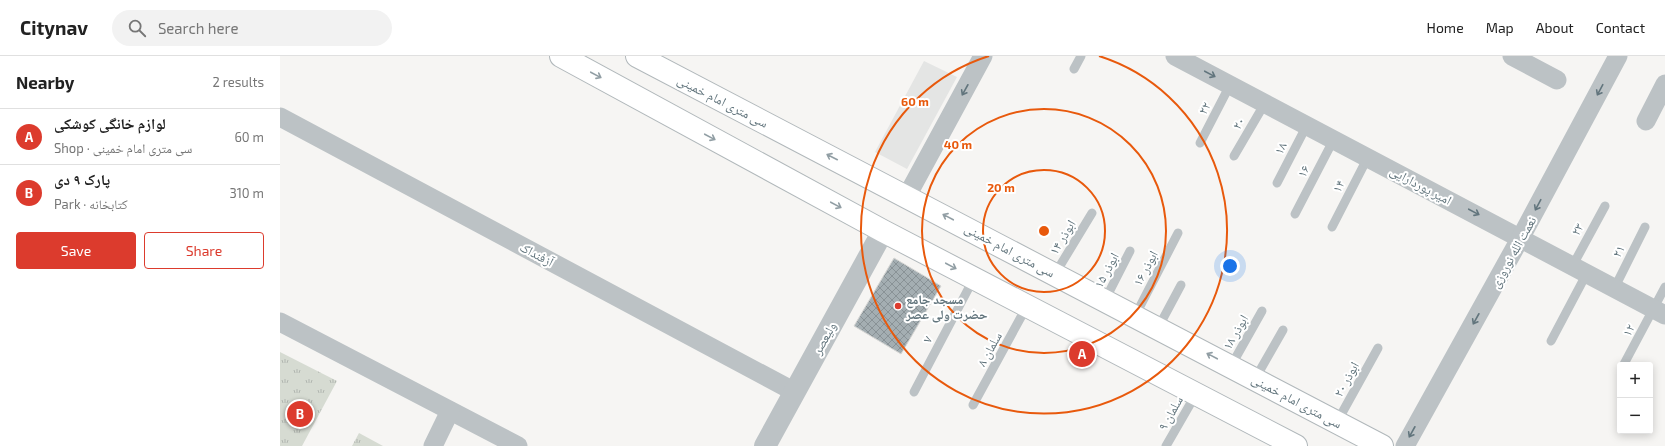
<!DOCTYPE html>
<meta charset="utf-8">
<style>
body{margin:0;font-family:"Exo 2","Noto Naskh Arabic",sans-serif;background:#f2f2f2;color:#222}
.controls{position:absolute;right:12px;bottom:12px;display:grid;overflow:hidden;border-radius:4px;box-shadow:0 2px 10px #0003}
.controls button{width:36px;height:36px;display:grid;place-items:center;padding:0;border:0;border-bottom:1px solid #e0e0e0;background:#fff;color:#222;font:20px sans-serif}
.you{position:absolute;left:950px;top:210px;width:14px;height:14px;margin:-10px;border:3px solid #fff;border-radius:50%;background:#1a73e8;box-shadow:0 0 0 6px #1a73e833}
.badge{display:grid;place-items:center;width:26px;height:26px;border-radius:50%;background:#dc3b2d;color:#fff;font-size:13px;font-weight:700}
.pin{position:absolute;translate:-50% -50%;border:2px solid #fff;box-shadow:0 1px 4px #0006}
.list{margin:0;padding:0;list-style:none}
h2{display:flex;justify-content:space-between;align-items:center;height:52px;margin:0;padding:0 16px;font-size:17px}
h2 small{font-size:13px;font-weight:400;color:#767676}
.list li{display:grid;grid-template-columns:26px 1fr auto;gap:12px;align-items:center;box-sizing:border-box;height:56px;padding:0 16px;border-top:1px solid #e0e0e0}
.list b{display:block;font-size:15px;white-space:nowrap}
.list p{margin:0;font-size:13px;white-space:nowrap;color:#767676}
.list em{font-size:13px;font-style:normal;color:#767676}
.actions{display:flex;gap:8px;padding:12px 16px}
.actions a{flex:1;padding:9px 0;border:1px solid #dc3b2d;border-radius:4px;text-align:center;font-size:14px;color:#dc3b2d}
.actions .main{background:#dc3b2d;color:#fff}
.icon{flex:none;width:22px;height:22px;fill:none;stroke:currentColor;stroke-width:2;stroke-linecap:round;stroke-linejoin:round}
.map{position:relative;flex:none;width:1385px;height:390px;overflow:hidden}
header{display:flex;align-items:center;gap:24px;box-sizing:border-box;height:56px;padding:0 20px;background:#fff;border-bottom:1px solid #e0e0e0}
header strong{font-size:19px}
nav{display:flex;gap:22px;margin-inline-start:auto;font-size:14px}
.search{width:280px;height:36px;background:#f2f2f2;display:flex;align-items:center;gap:10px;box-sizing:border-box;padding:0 14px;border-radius:22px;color:#767676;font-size:15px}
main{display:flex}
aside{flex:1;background:#fff}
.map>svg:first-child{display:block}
</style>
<header>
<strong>Citynav</strong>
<div class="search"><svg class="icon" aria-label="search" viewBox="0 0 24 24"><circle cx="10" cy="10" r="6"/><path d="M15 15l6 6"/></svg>Search here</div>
<nav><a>Home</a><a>Map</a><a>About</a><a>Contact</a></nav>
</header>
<main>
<aside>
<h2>Nearby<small>2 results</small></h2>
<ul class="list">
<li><span class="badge">A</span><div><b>لوازم خانگی کوشکی</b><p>Shop · سی متری امام خمینی</p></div><em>60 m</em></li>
<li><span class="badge">B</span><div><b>پارک ۹ دی</b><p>Park · کتابخانه</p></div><em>310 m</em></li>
</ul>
<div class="actions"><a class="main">Save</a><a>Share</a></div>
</aside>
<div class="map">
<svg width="1385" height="390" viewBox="0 0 1385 390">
<defs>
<pattern id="grass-tufts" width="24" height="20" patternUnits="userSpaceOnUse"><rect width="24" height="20" fill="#d6dbd2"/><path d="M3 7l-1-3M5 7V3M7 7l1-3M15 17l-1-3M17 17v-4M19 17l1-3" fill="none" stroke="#b1b6b0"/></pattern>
<pattern id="building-cross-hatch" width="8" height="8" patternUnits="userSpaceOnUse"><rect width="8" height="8" fill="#a4aeb2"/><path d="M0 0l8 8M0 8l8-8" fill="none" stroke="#899296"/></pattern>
</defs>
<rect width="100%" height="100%" fill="#f6f5f3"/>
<path fill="#e4e5e4" d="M 644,5 L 677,21 L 627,113 L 595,96 Z"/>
<g fill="url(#grass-tufts)">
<path d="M 0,296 L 57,325 L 22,390 L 0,390 Z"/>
<path d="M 79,377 L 103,390 L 72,390 Z"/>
</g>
<path fill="url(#building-cross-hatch)" stroke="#d7d7d5" d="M 614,202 L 661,230 L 621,298 L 574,270 Z"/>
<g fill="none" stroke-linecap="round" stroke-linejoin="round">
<g stroke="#b1b8bb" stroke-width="24">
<g id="secondary">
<path d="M 281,0 L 603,175 L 1016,390"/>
<path d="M 357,0 L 1102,390"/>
</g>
</g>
<g stroke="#bcc2c5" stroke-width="9">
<path d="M 794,13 L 801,0"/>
<path d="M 920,87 L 950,29"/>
<path d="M 954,100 L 985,47"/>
<path d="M 997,127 L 1027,69"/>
<path d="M 1015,158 L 1054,83"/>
<path d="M 1052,171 L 1088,101"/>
<path d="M 1293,209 L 1325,150"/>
<path d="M 775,218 L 812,157"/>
<path d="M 1335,231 L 1365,171"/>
<path d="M 825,244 L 850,195"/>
<path d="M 855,260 L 898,177"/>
<path d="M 878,272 L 901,229"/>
<path d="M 1271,285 L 1307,217"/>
<path d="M 1344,308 L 1385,231"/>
<path d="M 951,310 L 982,255"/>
<path d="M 975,323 L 1003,274"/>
<path d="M 634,336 L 694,222"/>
<path d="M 693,349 L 747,250"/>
<path d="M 1057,366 L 1098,292"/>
<path d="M 886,390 L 916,338"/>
</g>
<g stroke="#bcc2c5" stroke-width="19">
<path d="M 895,0 L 1385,259"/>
<path d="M 1232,0 L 1277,24"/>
<path d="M 0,61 L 515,336"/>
<path d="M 1366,65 L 1385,28"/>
<path d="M 627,140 L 703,0"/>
<path d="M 0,266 L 238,390"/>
<path d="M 153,390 L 170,355"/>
<path d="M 1125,390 L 1241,181 L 1338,0"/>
</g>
<path stroke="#bcc2c5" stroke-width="22" d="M 485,390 L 603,175"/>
<use href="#secondary" stroke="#fff" stroke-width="22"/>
</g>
<defs><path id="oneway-shaft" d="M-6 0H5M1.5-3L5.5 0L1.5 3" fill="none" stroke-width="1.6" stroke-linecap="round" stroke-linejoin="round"/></defs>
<g stroke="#62757d">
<use href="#oneway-shaft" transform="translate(930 18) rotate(28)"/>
<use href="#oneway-shaft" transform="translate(685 34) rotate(119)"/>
<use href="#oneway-shaft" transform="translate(1320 34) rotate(118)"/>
<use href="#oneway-shaft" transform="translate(1258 149) rotate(118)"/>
<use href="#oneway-shaft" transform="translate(1194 156) rotate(28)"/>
<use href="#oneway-shaft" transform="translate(1196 263) rotate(119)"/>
<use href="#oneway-shaft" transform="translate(1132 376) rotate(119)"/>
</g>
<g stroke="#919ea4">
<use href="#oneway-shaft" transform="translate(316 19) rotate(28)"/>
<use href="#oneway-shaft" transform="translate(430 81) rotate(28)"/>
<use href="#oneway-shaft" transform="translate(552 101) rotate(-153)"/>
<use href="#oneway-shaft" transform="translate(556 149) rotate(28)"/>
<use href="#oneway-shaft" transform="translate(668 161) rotate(-152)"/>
<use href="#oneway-shaft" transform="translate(671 210) rotate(28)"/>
<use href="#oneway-shaft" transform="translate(932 300) rotate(-152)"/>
</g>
<g fill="none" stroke="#e8590c" stroke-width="2">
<circle cx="764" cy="175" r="61"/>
<circle cx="764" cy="175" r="122"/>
<path d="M819 0A183 183 0 1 1 709 0"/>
</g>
<circle fill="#dc3b2d" stroke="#fff" stroke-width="1.5" cx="618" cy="250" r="4"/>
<g text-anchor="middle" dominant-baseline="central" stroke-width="4" stroke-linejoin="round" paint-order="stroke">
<g font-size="13" fill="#62757d" stroke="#fff">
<text transform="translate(443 45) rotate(27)">سی متری امام خمینی</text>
<text transform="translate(924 52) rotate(-63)">۲۲</text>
<text transform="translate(958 67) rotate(-60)">۲۰</text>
<text transform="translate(1000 92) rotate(-63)">۱۸</text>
<text transform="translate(1023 115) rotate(-63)">۱۶</text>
<text transform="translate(1141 129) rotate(28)">امیر پوردارایی</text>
<text transform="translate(1058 130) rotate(-63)">۱۴</text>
<text transform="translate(1297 173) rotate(-61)">۲۳</text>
<text transform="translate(782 181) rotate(-59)">ابوذر ۱۴</text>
<text transform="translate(730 194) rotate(28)">سی متری امام خمینی</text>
<text transform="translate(1338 195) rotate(-63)">۲۱</text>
<text transform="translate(1233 196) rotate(-61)">نعمت الله نوروزی</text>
<text transform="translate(257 198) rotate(28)">آزفنداک</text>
<text transform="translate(865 212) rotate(-62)">ابوذر ۱۶</text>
<text transform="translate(826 214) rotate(-62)">ابوذر ۱۵</text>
<text transform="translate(1348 274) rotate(-62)">۱۲</text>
<text transform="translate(955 276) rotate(-60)">ابوذر ۱۸</text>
<text transform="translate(544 282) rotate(-61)">وليعصر</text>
<text transform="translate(647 283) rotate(-62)">۷</text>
<text transform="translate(709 293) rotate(-61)">سلمان ۸</text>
<text transform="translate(1066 323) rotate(-61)">ابوذر ۲۰</text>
<text transform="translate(1017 345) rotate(28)">سی متری امام خمینی</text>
<text transform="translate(890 357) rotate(-61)">سلمان ۹</text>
</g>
<g font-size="13" font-weight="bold" fill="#62757d" stroke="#fff" text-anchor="start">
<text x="626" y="243">مسجد جامع<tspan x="626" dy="15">حضرت ولی عصر</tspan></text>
</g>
</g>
<circle cx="764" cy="175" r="6" fill="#e8590c" stroke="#fff" stroke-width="2"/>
<g font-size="12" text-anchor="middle" font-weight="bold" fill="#e8590c" stroke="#fff" stroke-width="4" stroke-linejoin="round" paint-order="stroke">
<text x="635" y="50">60 m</text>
<text x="678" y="93">40 m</text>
<text x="721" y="136">20 m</text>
</g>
</svg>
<div class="controls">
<button>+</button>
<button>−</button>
</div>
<div class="you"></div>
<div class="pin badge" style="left:802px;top:298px">A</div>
<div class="pin badge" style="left:20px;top:358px">B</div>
</div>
</main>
